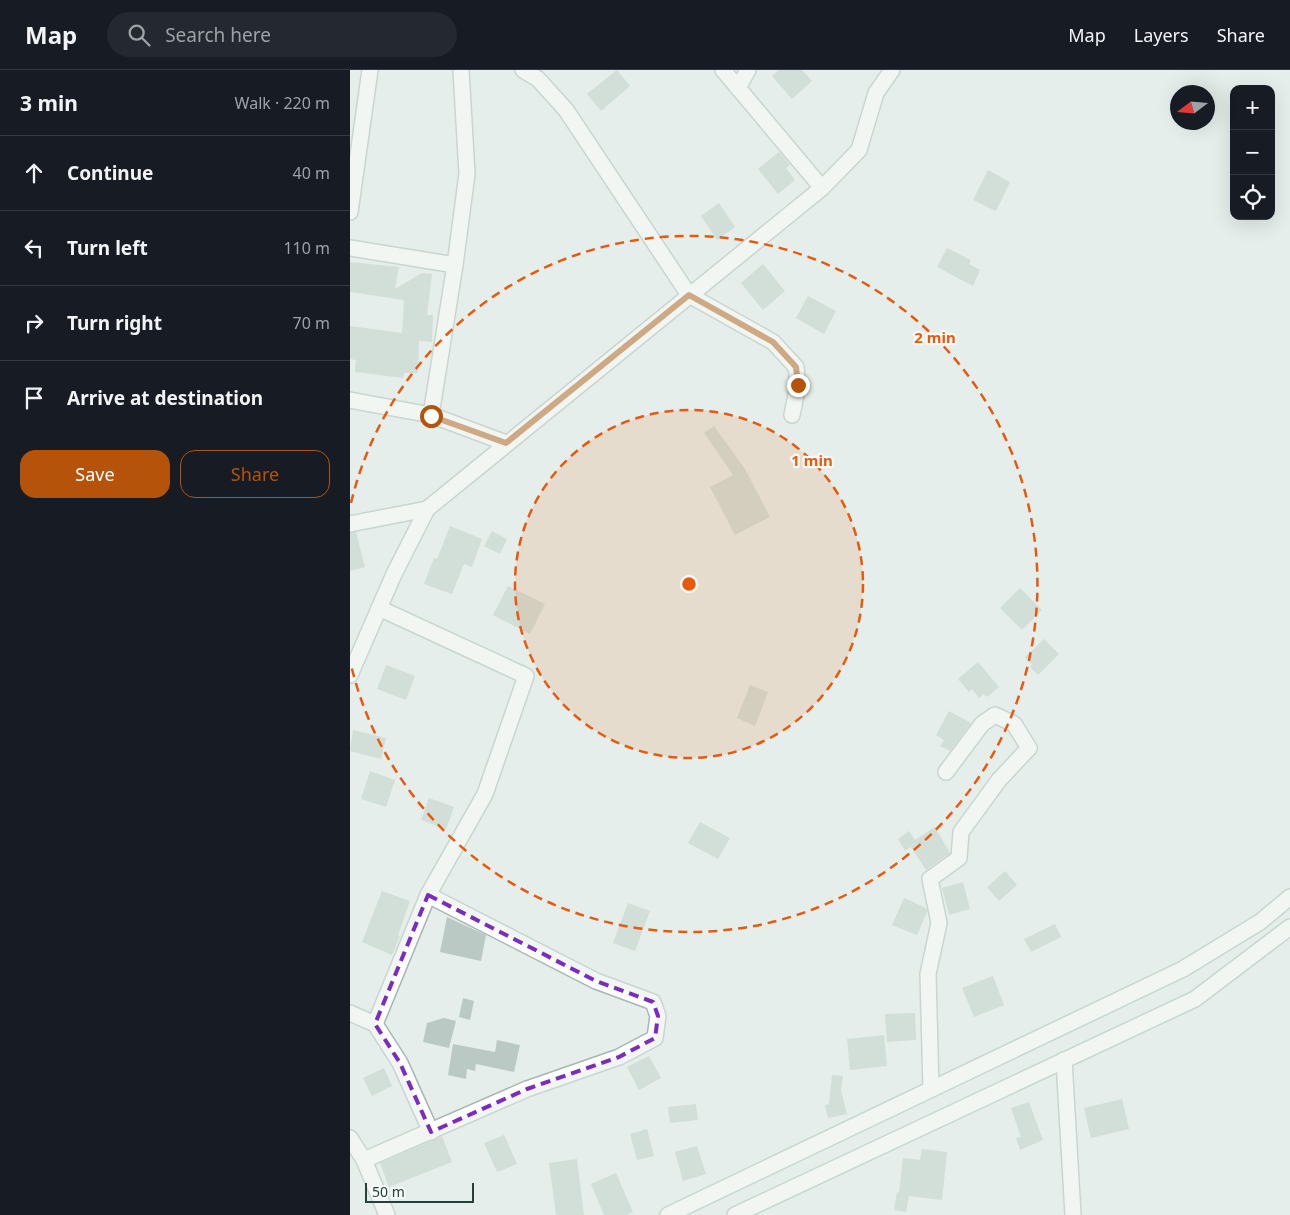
<!DOCTYPE html>
<meta charset="utf-8">
<style>
body{margin:0;font-family:"Noto Sans",sans-serif;background:#242831;color:#f1f3f6}
.controls{position:absolute;right:15px;top:15px;display:grid;overflow:hidden;border-radius:10px;box-shadow:0 5px 20px #0002}
.controls button{width:45px;height:45px;display:grid;place-items:center;padding:0;border:0;border-bottom:1px solid #363941;background:#171b24;color:#f1f3f6;font:25px sans-serif}
.compass{position:absolute;left:820px;top:15px;width:45px;height:45px;border-radius:50%;background:#171b24;box-shadow:0 5px 20px #0002;rotate:254deg}
.scale{position:absolute;left:15px;bottom:12px;width:109px;box-sizing:border-box;padding-left:5px;border:2px solid #23413a;border-top:0;font-size:14px;line-height:18px;white-space:nowrap;color:#23413a;-webkit-text-stroke:4px #f6faf8;paint-order:stroke}
.stop{position:absolute;width:15px;height:15px;margin:-11px;border:4px solid #b45309;border-radius:50%;background:#fff}
.stop.end{background:#b45309;border-color:#fff;box-shadow:0 1px 5px #0008}
.list{margin:0;padding:0;list-style:none}
h2{display:flex;justify-content:space-between;align-items:center;height:65px;margin:0;padding:0 20px;font-size:21px}
h2 small{font-size:16px;font-weight:400;color:#9ea1a6}
.list li{display:grid;grid-template-columns:32px 1fr auto;gap:15px;align-items:center;box-sizing:border-box;height:75px;padding:0 20px;border-top:1px solid #363941}
.list b{display:block;font-size:19px;white-space:nowrap}
.list em{font-size:16px;font-style:normal;color:#9ea1a6}
.actions{display:flex;gap:10px;padding:15px 20px}
.actions a{flex:1;padding:11px 0;border:1px solid #b45309;border-radius:15px;text-align:center;font-size:18px;color:#b45309}
.actions .main{background:#b45309;color:#fff}
.icon{flex:none;width:28px;height:28px;fill:none;stroke:currentColor;stroke-width:2;stroke-linecap:round;stroke-linejoin:round}
.map{position:relative;flex:none;width:940px;height:1145px;overflow:hidden}
header{display:flex;align-items:center;gap:30px;box-sizing:border-box;height:70px;padding:0 25px;background:#171b24;border-bottom:1px solid #363941}
header strong{font-size:24px}
nav{display:flex;gap:28px;margin-inline-start:auto;font-size:18px}
.search{width:350px;height:45px;background:#242831;display:flex;align-items:center;gap:12px;box-sizing:border-box;padding:0 18px;border-radius:28px;color:#9ea1a6;font-size:19px}
main{display:flex}
aside{flex:1;background:#171b24}
.map>svg:first-child{display:block}
</style>
<header>
<strong>Map</strong>
<div class="search"><svg class="icon" aria-label="search" viewBox="0 0 24 24"><circle cx="10" cy="10" r="6"/><path d="M15 15l6 6"/></svg>Search here</div>
<nav><a>Map</a><a>Layers</a><a>Share</a></nav>
</header>
<main>
<aside>
<h2>3 min<small>Walk · 220 m</small></h2>
<ul class="list">
<li><svg class="icon" aria-label="ahead" viewBox="0 0 24 24"><path d="M12 20V5M6 11l6-6 6 6"/></svg><div><b>Continue</b></div><em>40 m</em></li>
<li><svg class="icon" aria-label="left" viewBox="0 0 24 24"><path d="M17 20v-9H6M10 6l-5 5 5 5"/></svg><div><b>Turn left</b></div><em>110 m</em></li>
<li><svg class="icon" aria-label="right" viewBox="0 0 24 24"><path d="M7 20v-9h11M14 6l5 5-5 5"/></svg><div><b>Turn right</b></div><em>70 m</em></li>
<li><svg class="icon" aria-label="arrive" viewBox="0 0 24 24"><path d="M6 21V4h12l-3 4 3 4H6"/></svg><div><b>Arrive at destination</b></div></li>
</ul>
<div class="actions"><a class="main">Save</a><a>Share</a></div>
</aside>
<div class="map">
<svg width="940" height="1145" viewBox="0 0 940 1145">
<rect width="100%" height="100%" fill="#e5eeea"/>
<g fill="#bac9c4">
<path d="M 267,0 L 280,16 L 251,41 L 237,24 Z"/>
<path d="M 429,0 L 452,0 L 462,11 L 442,29 L 422,6 Z"/>
<path d="M 429,82 L 440,95 L 436,98 L 445,110 L 428,124 L 408,99 Z"/>
<path d="M 638,100 L 660,112 L 646,141 L 623,130 Z"/>
<path d="M 369,133 L 385,157 L 367,170 L 351,146 Z"/>
<path d="M 597,178 L 621,190 L 619,194 L 630,200 L 623,216 L 587,197 Z"/>
<path d="M 0,192 L 49,197 L 45,219 L 72,203 L 82,204 L 77,245 L 83,245 L 82,272 L 69,271 L 68,303 L 54,303 L 53,308 L 5,302 L 6,290 L 0,289 L 0,256 L 52,263 L 54,230 L 0,222 Z"/>
<path d="M 413,194 L 435,221 L 413,240 L 391,213 Z"/>
<path d="M 458,226 L 486,241 L 474,264 L 446,248 Z"/>
<path d="M 364,356 L 395,399 L 420,447 L 385,465 L 360,417 L 383,405 L 354,363 Z"/>
<path d="M 100,456 L 132,469 L 122,497 L 114,494 L 102,524 L 74,514 L 84,488 L 87,489 Z"/>
<path d="M 142,461 L 157,469 L 150,484 L 134,476 Z"/>
<path d="M 6,462 L 15,497 L 0,501 L 0,463 Z"/>
<path d="M 158,516 L 195,534 L 180,564 L 143,545 Z"/>
<path d="M 670,518 L 692,540 L 672,560 L 650,538 Z"/>
<path d="M 694,569 L 709,584 L 688,605 L 680,597 L 682,595 L 675,587 Z"/>
<path d="M 628,592 L 649,617 L 637,627 L 634,624 L 629,628 L 622,619 L 619,622 L 608,609 Z"/>
<path d="M 36,595 L 65,606 L 56,630 L 27,619 Z"/>
<path d="M 400,615 L 418,622 L 405,656 L 387,648 Z"/>
<path d="M 599,641 L 621,653 L 600,681 L 590,676 L 594,670 L 586,665 Z"/>
<path d="M 3,660 L 36,668 L 31,689 L 0,681 Z"/>
<path d="M 20,701 L 45,710 L 36,737 L 11,729 Z"/>
<path d="M 79,728 L 104,737 L 96,759 L 71,750 Z"/>
<path d="M 350,752 L 380,768 L 368,789 L 338,773 Z"/>
<path d="M 585,757 L 600,783 L 576,800 L 561,777 L 555,781 L 548,769 L 559,761 L 565,770 Z"/>
<path d="M 655,801 L 667,815 L 649,831 L 637,817 Z"/>
<path d="M 613,812 L 620,839 L 599,845 L 592,818 Z"/>
<path d="M 32,821 L 60,831 L 48,865 L 50,866 L 42,885 L 12,872 Z"/>
<path d="M 554,828 L 576,838 L 577,842 L 567,865 L 542,855 Z"/>
<path d="M 278,833 L 300,841 L 285,881 L 263,873 Z"/>
<path d="M 97,847 L 136,865 L 131,891 L 90,882 Z"/>
<path d="M 705,854 L 711,867 L 681,882 L 674,869 Z"/>
<path d="M 643,906 L 654,935 L 624,947 L 612,918 Z"/>
<path d="M 113,928 L 124,931 L 120,950 L 109,947 Z"/>
<path d="M 565,943 L 566,970 L 537,972 L 535,944 Z"/>
<path d="M 94,948 L 106,951 L 99,978 L 73,972 L 77,953 Z"/>
<path d="M 534,965 L 537,996 L 500,1000 L 497,969 Z"/>
<path d="M 147,970 L 170,975 L 164,1002 L 126,994 L 125,1001 L 117,999 L 116,1009 L 98,1005 L 103,974 L 145,982 Z"/>
<path d="M 299,986 L 311,1008 L 289,1020 L 277,997 Z"/>
<path d="M 34,998 L 42,1016 L 22,1026 L 13,1008 Z"/>
<path d="M 482,1005 L 493,1006 L 491,1020 L 497,1044 L 478,1048 L 475,1035 L 479,1034 Z"/>
<path d="M 772,1029 L 779,1059 L 741,1068 L 734,1038 Z"/>
<path d="M 679,1032 L 693,1070 L 670,1080 L 666,1068 L 671,1067 L 661,1038 Z"/>
<path d="M 346,1034 L 348,1050 L 320,1053 L 318,1037 Z"/>
<path d="M 297,1059 L 304,1086 L 287,1090 L 280,1064 Z"/>
<path d="M 154,1065 L 167,1094 L 147,1102 L 134,1073 Z"/>
<path d="M 92,1066 L 102,1092 L 39,1117 L 30,1093 Z"/>
<path d="M 347,1076 L 356,1104 L 333,1111 L 325,1082 Z"/>
<path d="M 572,1079 L 597,1082 L 592,1130 L 559,1126 L 556,1142 L 544,1140 L 547,1122 L 549,1123 L 553,1088 L 570,1090 Z"/>
<path d="M 227,1089 L 234,1145 L 206,1145 L 199,1093 Z"/>
<path d="M 266,1103 L 283,1142 L 276,1145 L 254,1145 L 241,1114 Z"/>
</g>
<g fill="none" stroke-linecap="round" stroke-linejoin="round">
<g stroke="#a7b7b2" stroke-width="18">
<g id="minor">
<path d="M 173,0 L 188,9 L 216,40 L 339,225 L 423,272 L 446,297 L 448,315 L 442,345"/>
<path d="M 373,0 L 472,118"/>
<path d="M 388,18 L 398,0"/>
<path d="M 0,142 L 20,0"/>
<path d="M 0,178 L 105,195 L 81,345 L 0,330"/>
<path d="M 105,195 L 117,104 L 111,0"/>
<path d="M 0,454 L 77,439"/>
<path d="M 0,943 L 25,954 L 50,993 L 81,1062"/>
<path d="M 25,954 L 78,825 L 135,724 L 176,606 L 29,538"/>
<path d="M 714,990 L 723,1145"/>
<path d="M 581,1019 L 578,904 L 589,853 L 580,809 L 609,788 L 611,762 L 649,710 L 679,678 L 664,654 L 645,645 L 632,654 L 596,702"/>
<path d="M 0,1068 L 14,1090 L 37,1145"/>
<path d="M 14,1090 L 177,1019 L 269,987 L 305,968 L 308,946 L 303,932 L 246,911 L 78,825"/>
</g>
</g>
<g stroke="#a7b7b2" stroke-width="18">
<g id="tertiary">
<path d="M 81,345 L 156,373"/>
<path d="M 0,605 L 44,504 L 77,439 L 472,118 L 509,80 L 526,23 L 542,0"/>
</g>
</g>
<g stroke="#a3bab3" stroke-width="18">
<g id="secondary">
<path d="M 318,1145 L 833,899 L 910,852 L 940,827"/>
<path d="M 385,1145 L 845,929 L 940,857"/>
</g>
</g>
<use href="#minor" stroke="#fff" stroke-width="15"/>
<use href="#tertiary" stroke="#fff" stroke-width="15"/>
<use href="#secondary" stroke="#fff" stroke-width="15"/>
</g>
<g fill="none" stroke-linecap="round" stroke-linejoin="round">
<path stroke="#b45309" stroke-width="6" d="M 81,346 L 156,373 L 339,225 L 423,272 L 446,297 L 448,315"/>
</g>
<path d="M0 0H940V1145H0ZM 78,825 L 246,911 L 303,932 L 308,946 L 305,968 L 269,987 L 177,1019 L 81,1062 L 50,993 L 25,954 Z" fill="#e5eeea" fill-opacity=".55" fill-rule="evenodd"/>
<path fill="none" stroke="#7b2cbf" stroke-width="4" stroke-dasharray="10 6" stroke-linejoin="round" d="M 78,825 L 246,911 L 303,932 L 308,946 L 305,968 L 269,987 L 177,1019 L 81,1062 L 50,993 L 25,954 Z"/>
<circle cx="339" cy="514" r="174" fill="#e8590c" fill-opacity=".12"/>
<g fill="none" stroke="#e8590c" stroke-width="2.5" stroke-dasharray="9 6">
<circle cx="339" cy="514" r="174"/>
<path d="M1 433A348 348 0 1 1 1 595"/>
</g>
<circle cx="339" cy="514" r="8" fill="#e8590c" stroke="#f6faf8" stroke-width="2.5"/>
<g font-size="15" text-anchor="middle" font-weight="bold" fill="#e8590c" stroke="#f6faf8" stroke-width="4.5" stroke-linejoin="round" paint-order="stroke">
<text x="585" y="273">2 min</text>
<text x="462" y="396">1 min</text>
</g>
</svg>
<div class="controls">
<button>+</button>
<button>−</button>
<button><svg class="icon" aria-label="locate" viewBox="0 0 24 24"><circle cx="12" cy="12" r="6"/><path d="M12 2v4M12 18v4M2 12h4M18 12h4"/></svg></button>
</div>
<svg class="compass" viewBox="-18 -18 36 36"><path d="M0-13l5 13h-10z" fill="#e53935"/><path d="M0 13l5-13h-10z" fill="#9ea1a6"/></svg>
<div class="scale">50 m</div>
<div class="stop" style="left:81px;top:346px"></div>
<div class="stop end" style="left:448px;top:315px"></div>
</div>
</main>
